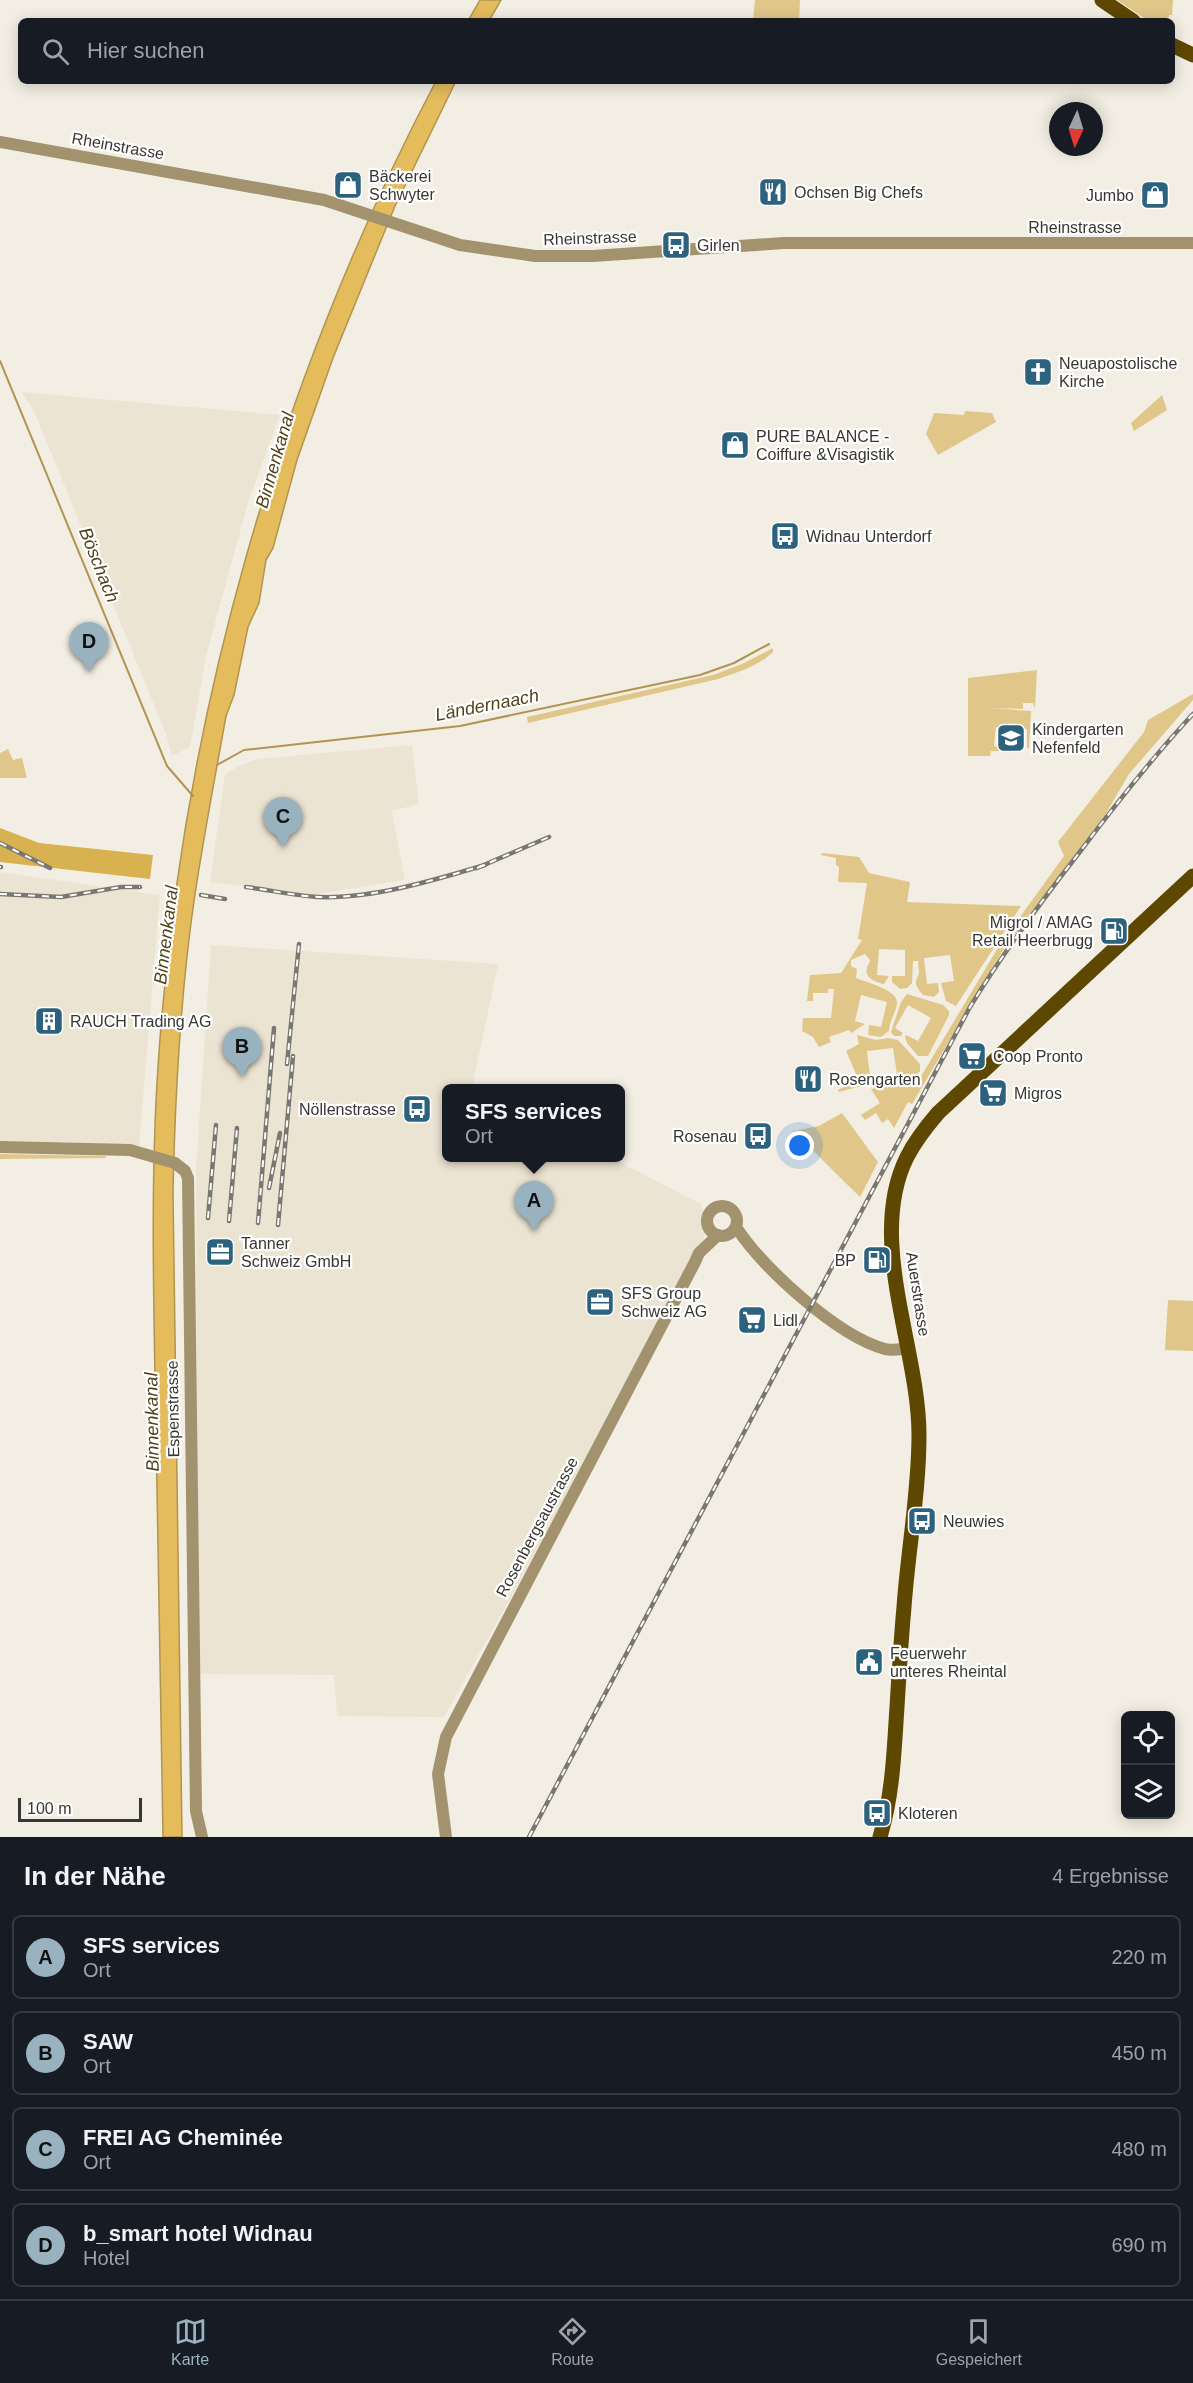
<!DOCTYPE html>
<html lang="de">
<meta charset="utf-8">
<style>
body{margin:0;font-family:Helvetica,sans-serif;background:#242831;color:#f1f3f6}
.controls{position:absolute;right:18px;bottom:18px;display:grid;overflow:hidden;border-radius:9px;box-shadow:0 3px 15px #0003}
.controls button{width:54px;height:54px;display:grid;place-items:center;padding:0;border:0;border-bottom:2px solid #363941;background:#171b24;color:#f1f3f6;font:30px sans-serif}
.compass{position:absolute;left:1049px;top:102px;width:54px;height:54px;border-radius:50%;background:#171b24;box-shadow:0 3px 15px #0003;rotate:184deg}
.scale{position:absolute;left:18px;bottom:15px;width:124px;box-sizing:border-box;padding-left:6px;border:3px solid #383631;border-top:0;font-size:16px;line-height:21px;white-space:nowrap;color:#383631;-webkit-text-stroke:4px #fff;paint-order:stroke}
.you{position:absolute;left:800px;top:1146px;width:21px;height:21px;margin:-15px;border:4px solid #fff;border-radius:50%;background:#1a73e8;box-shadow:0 0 0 9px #1a73e833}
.badge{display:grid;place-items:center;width:39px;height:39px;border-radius:50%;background:#99b2c0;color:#111;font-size:20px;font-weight:700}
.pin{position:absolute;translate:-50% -50px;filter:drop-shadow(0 2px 3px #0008)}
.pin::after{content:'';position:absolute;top:32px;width:21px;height:18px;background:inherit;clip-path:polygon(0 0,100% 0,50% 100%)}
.popup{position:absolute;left:442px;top:1084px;width:183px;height:78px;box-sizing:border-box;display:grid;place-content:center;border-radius:9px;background:#171b24;filter:drop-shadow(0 2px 4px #0005);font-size:20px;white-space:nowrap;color:#9ea1a6}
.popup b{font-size:22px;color:#f1f3f6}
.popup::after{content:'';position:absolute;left:50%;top:100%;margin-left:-12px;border:12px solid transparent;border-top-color:#171b24}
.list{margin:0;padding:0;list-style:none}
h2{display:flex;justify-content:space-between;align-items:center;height:78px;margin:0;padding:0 24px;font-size:26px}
h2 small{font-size:20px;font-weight:400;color:#9ea1a6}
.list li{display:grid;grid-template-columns:39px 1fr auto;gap:18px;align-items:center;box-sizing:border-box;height:84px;margin:0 12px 12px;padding:0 12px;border:2px solid #363941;border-radius:9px}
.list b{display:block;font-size:22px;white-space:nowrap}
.list p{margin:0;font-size:20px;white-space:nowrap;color:#9ea1a6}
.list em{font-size:20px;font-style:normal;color:#9ea1a6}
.icon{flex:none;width:33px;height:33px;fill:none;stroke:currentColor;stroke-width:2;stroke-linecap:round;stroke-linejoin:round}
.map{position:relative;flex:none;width:1193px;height:1837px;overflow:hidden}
.search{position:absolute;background:#171b24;box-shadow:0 3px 15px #0003;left:18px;right:18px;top:18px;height:66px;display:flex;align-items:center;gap:15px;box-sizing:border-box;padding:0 21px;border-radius:9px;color:#9ea1a6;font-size:22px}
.sheet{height:462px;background:#171b24}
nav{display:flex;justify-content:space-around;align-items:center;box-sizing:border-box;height:84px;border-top:2px solid #363941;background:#171b24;font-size:16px;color:#9ea1a6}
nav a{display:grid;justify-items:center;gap:3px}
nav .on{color:#99b2c0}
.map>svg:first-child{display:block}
</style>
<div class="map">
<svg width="1193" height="1837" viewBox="0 0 1193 1837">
<rect width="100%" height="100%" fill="#f3eee3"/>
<g fill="#ece4d2">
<path d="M 21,392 L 280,415 L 248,503 L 206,656 L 190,747 L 172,756 L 166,734 L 34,411 Z"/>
<path d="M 412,745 L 419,804 L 392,811 L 405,880 L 311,895 L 210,882 L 225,774 L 239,766 L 257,759 Z"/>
<path d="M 0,872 L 160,895 L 139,1147 L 0,1145 Z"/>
<path d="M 211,945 L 498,964 L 472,1088 L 447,1088 L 447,1158 L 612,1158 L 701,1204 L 708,1226 L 702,1242 L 645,1357 L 444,1717 L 337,1716 L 334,1675 L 198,1674 L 196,1168 Z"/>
</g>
<g fill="#e0c689">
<path d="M 755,0 L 800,0 L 799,21 L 753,21 Z"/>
<path d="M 1117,0 L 1173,0 L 1172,15 L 1169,15 L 1168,21 L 1149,21 Z"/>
<path d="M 1162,395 L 1167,410 L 1134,431 L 1131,423 Z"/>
<path d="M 965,411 L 992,413 L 996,422 L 938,455 L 926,434 L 934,413 L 964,415 Z"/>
<path d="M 773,648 L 773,652 C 759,666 736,673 718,679 L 528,723 L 527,717 L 713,675 L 742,664 Z"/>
<path d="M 1037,670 L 1035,708 L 1033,703 L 1023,703 L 1023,709 L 991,708 L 1031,711 L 1029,748 L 1027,748 L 1027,729 L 996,727 L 994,746 L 1001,747 L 1001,751 L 991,751 L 990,756 L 968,756 L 968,678 Z"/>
<path d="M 1193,694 L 1193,700 L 1129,774 L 1105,815 L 1005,947 L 912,1104 L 908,1102 L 894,1128 L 888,1119 L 882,1123 L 876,1113 L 865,1120 L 861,1115 L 880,1103 L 871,1089 L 920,1078 L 999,946 L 1064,856 L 1058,842 L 1137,741 L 1144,732 L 1148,720 Z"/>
<path d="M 8,749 L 13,760 L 22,758 L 27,778 L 0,778 L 0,753 Z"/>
<path d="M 822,853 L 859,857 L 869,873 L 910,882 L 907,902 L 1021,906 L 956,1006 L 946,1001 L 941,983 L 954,981 L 950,955 L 924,958 L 927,984 L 938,983 L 939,992 L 934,997 L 923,995 C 915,985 914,984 919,974 L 918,961 L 913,961 L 912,983 L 907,988 L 900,989 L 892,982 L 892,976 L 905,976 L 905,950 L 879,949 L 877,975 L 889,976 L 884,984 C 877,983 864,978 867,969 C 867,965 870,963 870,960 L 865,954 L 851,960 L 851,966 L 857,969 L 856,978 C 866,982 897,990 897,1002 C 897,1012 889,1020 889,1031 L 881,1037 L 868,1035 L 869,1025 L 881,1027 L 887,1002 L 861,995 L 855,1021 L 865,1024 L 851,1033 L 849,1030 L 829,1037 L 831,1042 L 819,1047 L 813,1037 L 802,1031 L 803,1018 L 831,1018 L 834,989 L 828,989 L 828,993 L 813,993 L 813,1001 L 807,1001 L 810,975 L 841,973 L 862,940 L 858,939 L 867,883 L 838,882 L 839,867 L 836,865 L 836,858 L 821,855 Z"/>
<path d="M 907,994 L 943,1005 L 949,1011 L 949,1015 L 928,1056 L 918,1056 L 907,1043 L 905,1037 L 906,1035 L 918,1041 L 931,1018 L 908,1005 L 895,1028 L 903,1033 L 901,1036 L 894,1036 L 891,1032 L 901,1002 Z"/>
<path d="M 857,1035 L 876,1040 L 888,1038 L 898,1040 L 920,1064 L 920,1071 L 915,1076 L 889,1081 L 885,1076 L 897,1074 L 893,1048 L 867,1051 L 870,1077 L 882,1076 L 880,1081 L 839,1092 L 838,1090 L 844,1087 L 842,1082 L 857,1076 L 846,1051 L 859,1044 Z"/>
<path d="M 842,1113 L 878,1162 L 860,1197 L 793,1131 L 819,1126 Z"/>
<path d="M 0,1154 L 105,1156 L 106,1158 L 0,1159 Z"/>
<path d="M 1168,1300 L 1193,1301 L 1193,1351 L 1165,1350 Z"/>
</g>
<path fill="#d8b150" d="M 0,828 L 39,843 L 153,855 L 150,879 L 0,862 Z"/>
<g fill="#e4bc5c" stroke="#b0944f" stroke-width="1.5">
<path d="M 480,0 L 501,0 L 489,21 L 468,21 Z"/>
<path d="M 436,81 L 456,81 L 395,206 L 333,358 L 297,460 L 273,548 L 266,560 L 259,603 L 248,627 L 234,695 L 226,716 C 215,778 203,839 194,901 C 180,998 175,1096 173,1193 L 182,1837 L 163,1837 C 161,1701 158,1565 156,1430 C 154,1309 150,1188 158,1067 C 180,724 276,386 436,81 Z"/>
</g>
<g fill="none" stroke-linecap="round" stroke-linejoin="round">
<g stroke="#b0944f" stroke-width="2">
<path d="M 0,361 L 167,766 L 193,796"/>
<path d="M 217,765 L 244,750 L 460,726 L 700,675 L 734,663 L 769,644"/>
</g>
<g stroke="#a2926d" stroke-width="12">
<path d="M 0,142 L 324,200 L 460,245 L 535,256 L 593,256 L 784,243 L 1193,243"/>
<path d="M 0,1147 L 130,1150 L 175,1163 L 185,1171 L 188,1178 L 196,1811 L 202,1837"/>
<circle cx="722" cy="1221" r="15"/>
<path d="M 736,1227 C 763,1268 837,1336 885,1349 C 893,1351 901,1349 908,1348"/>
<path d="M 446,1837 L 438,1774 L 446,1737 L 695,1262 L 699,1253 L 718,1235"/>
</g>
<g stroke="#5e4701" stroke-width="15">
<path d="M 1102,0 L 1133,21"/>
<path d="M 1172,45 L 1193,55"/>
<path d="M 880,1837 C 893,1794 894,1751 897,1707 C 899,1674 901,1640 904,1607 C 908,1550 919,1493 919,1435 C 919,1348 866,1239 907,1157 C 915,1141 926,1127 938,1113 L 1193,876"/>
</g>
<g stroke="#7a7770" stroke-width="4.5">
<g id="rail">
<path d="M 0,843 L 50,868"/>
<path d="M 0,867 L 1,867"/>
<path d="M 477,868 L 549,837"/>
<path d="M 246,887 C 270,890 295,896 319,897 C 372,899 435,880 485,865"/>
<path d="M 0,894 L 61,897 L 121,887 L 140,887"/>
<path d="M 201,895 L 225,899"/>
<path d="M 287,1064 L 299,944"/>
<path d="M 269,1188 L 280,1133"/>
<path d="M 208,1218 L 216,1125"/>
<path d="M 229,1221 L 237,1128"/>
<path d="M 258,1223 L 274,1028"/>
<path d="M 278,1225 L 293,1056"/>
<path d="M 529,1837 L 970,1007 C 1003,953 1040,903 1079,853 C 1115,805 1152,758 1193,714"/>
</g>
</g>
<use href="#rail" stroke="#fff" stroke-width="2" stroke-dasharray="7" stroke-linecap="butt"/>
</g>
<defs>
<g id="shop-square" transform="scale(1.5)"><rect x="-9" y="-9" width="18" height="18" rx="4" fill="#2d627e" stroke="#fff"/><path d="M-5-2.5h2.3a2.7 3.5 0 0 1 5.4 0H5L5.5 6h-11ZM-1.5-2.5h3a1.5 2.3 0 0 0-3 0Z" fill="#fff"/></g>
<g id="restaurant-square" transform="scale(1.5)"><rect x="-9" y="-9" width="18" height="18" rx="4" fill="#2d627e" stroke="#fff"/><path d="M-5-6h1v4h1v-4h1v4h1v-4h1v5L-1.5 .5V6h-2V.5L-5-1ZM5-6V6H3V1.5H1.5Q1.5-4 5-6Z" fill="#fff"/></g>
<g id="bus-square" transform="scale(1.5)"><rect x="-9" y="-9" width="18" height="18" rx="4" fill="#2d627e" stroke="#fff"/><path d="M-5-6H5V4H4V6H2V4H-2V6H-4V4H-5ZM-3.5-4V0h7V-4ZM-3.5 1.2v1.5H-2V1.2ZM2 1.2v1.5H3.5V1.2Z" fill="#fff"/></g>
<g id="church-square" transform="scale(1.5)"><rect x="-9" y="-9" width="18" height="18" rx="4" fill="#2d627e" stroke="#fff"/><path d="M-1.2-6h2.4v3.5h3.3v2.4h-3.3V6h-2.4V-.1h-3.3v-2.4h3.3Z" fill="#fff"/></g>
<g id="school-square" transform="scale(1.5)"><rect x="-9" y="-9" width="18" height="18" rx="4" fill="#2d627e" stroke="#fff"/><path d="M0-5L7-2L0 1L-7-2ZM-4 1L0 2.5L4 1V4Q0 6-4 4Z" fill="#fff"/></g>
<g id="fuel-square" transform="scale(1.5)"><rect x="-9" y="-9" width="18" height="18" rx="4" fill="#2d627e" stroke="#fff"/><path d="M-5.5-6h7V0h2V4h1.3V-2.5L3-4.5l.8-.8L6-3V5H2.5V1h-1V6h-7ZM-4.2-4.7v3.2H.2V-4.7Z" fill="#fff"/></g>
<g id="building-square" transform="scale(1.5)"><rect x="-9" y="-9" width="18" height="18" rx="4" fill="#2d627e" stroke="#fff"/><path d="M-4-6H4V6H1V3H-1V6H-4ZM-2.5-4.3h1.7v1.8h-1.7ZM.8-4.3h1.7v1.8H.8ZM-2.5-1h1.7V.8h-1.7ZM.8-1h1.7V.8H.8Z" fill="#fff"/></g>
<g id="supermarket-square" transform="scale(1.5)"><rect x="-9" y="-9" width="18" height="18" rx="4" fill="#2d627e" stroke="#fff"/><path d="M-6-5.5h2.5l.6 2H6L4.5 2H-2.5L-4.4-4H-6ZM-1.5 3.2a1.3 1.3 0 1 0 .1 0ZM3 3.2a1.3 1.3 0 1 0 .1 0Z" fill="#fff"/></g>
<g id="office-square" transform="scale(1.5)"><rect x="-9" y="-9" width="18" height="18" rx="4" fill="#2d627e" stroke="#fff"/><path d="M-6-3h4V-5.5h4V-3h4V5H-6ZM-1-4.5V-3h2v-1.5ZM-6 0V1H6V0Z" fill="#fff"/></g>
<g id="civic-square" transform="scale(1.5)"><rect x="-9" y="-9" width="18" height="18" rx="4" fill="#2d627e" stroke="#fff"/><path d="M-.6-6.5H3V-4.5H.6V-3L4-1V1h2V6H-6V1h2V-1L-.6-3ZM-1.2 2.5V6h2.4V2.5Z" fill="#fff"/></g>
</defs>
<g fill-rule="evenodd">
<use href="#shop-square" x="348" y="185"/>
<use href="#restaurant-square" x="773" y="192"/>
<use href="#shop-square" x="1155" y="195"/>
<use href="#bus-square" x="676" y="245"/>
<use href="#church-square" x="1038" y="372"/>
<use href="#shop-square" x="735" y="445"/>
<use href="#bus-square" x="785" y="536"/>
<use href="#school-square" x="1011" y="738"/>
<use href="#fuel-square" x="1114" y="931"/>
<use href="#building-square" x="49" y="1021"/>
<use href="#supermarket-square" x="972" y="1056"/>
<use href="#restaurant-square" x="808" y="1079"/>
<use href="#supermarket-square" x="993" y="1093"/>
<use href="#bus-square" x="417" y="1109"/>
<use href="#bus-square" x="758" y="1136"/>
<use href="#office-square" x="220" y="1252"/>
<use href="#fuel-square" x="877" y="1260"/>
<use href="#office-square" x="600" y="1302"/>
<use href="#supermarket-square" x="752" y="1320"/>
<use href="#bus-square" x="922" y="1521"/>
<use href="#civic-square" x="869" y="1662"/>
<use href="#bus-square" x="877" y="1813"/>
</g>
<g text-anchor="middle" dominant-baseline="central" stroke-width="4.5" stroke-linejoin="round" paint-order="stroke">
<g font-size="16" fill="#383631" stroke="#fff">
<text transform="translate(118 146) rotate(10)">Rheinstrasse</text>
<text x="1075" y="227">Rheinstrasse</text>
<text transform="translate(590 238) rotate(-2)">Rheinstrasse</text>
<text transform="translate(918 1294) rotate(81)">Auerstrasse</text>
<text transform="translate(173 1409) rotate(-91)">Espenstrasse</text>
<text transform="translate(537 1527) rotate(-62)">Rosenbergsaustrasse</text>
</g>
<g font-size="16" fill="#383631" stroke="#fff" text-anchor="start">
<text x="369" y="176">Bäckerei<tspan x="369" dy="18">Schwyter</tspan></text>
<text x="794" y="192">Ochsen Big Chefs</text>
<text x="1134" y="195" text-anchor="end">Jumbo</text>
<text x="697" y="245">Girlen</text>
<text x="1059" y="363">Neuapostolische<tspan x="1059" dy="18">Kirche</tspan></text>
<text x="756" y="436">PURE BALANCE -<tspan x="756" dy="18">Coiffure &amp;Visagistik</tspan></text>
<text x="806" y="536">Widnau Unterdorf</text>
<text x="1032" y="729">Kindergarten<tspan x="1032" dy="18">Nefenfeld</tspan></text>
<text x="1093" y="922" text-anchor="end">Migrol / AMAG<tspan x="1093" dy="18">Retail Heerbrugg</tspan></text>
<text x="70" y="1021">RAUCH Trading AG</text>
<text x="993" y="1056">Coop Pronto</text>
<text x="829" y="1079">Rosengarten</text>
<text x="1014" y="1093">Migros</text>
<text x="396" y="1109" text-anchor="end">Nöllenstrasse</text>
<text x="737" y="1136" text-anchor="end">Rosenau</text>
<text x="241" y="1243">Tanner<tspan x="241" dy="18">Schweiz GmbH</tspan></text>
<text x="856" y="1260" text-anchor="end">BP</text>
<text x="621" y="1293">SFS Group<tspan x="621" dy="18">Schweiz AG</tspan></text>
<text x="773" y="1320">Lidl</text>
<text x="943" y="1521">Neuwies</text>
<text x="890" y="1653">Feuerwehr<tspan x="890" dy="18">unteres Rheintal</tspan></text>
<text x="898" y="1813">Kloteren</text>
</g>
<g font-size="18" font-style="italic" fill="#524219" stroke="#fff">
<text transform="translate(275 460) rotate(-74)">Binnenkanal</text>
<text transform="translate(99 565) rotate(68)">Böschach</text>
<text transform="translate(487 705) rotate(-11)">Ländernaach</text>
<text transform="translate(166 935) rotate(-83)">Binnenkanal</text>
<text transform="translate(152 1422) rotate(-91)">Binnenkanal</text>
</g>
</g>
</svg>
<div class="controls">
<button><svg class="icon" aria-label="locate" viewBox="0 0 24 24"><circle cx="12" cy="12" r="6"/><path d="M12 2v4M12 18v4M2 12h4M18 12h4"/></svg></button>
<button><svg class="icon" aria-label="layers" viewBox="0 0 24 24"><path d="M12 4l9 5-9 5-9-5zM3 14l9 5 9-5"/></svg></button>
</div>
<svg class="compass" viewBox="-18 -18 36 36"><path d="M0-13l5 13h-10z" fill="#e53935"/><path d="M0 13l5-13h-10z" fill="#9ea1a6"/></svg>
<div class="scale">100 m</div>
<div class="you"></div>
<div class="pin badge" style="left:534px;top:1231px">A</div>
<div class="popup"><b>SFS services</b>Ort</div>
<div class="pin badge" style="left:242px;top:1077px">B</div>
<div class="pin badge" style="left:283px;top:847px">C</div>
<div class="pin badge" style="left:89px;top:672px">D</div>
<div class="search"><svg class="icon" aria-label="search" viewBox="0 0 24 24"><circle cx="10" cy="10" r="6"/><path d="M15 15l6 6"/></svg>Hier suchen</div>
</div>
<section class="sheet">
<h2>In der Nähe<small>4 Ergebnisse</small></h2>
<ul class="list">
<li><span class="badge">A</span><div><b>SFS services</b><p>Ort</p></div><em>220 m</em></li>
<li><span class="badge">B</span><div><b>SAW</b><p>Ort</p></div><em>450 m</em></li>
<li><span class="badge">C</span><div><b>FREI AG Cheminée</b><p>Ort</p></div><em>480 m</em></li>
<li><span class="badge">D</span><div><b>b_smart hotel Widnau</b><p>Hotel</p></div><em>690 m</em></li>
</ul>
</section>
<nav>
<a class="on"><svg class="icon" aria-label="map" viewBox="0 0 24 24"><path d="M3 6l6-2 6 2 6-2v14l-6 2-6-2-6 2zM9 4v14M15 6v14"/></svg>Karte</a>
<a><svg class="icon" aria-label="directions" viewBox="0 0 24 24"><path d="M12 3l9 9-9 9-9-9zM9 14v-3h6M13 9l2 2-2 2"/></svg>Route</a>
<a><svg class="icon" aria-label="saved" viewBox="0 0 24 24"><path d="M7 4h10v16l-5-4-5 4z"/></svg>Gespeichert</a>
</nav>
